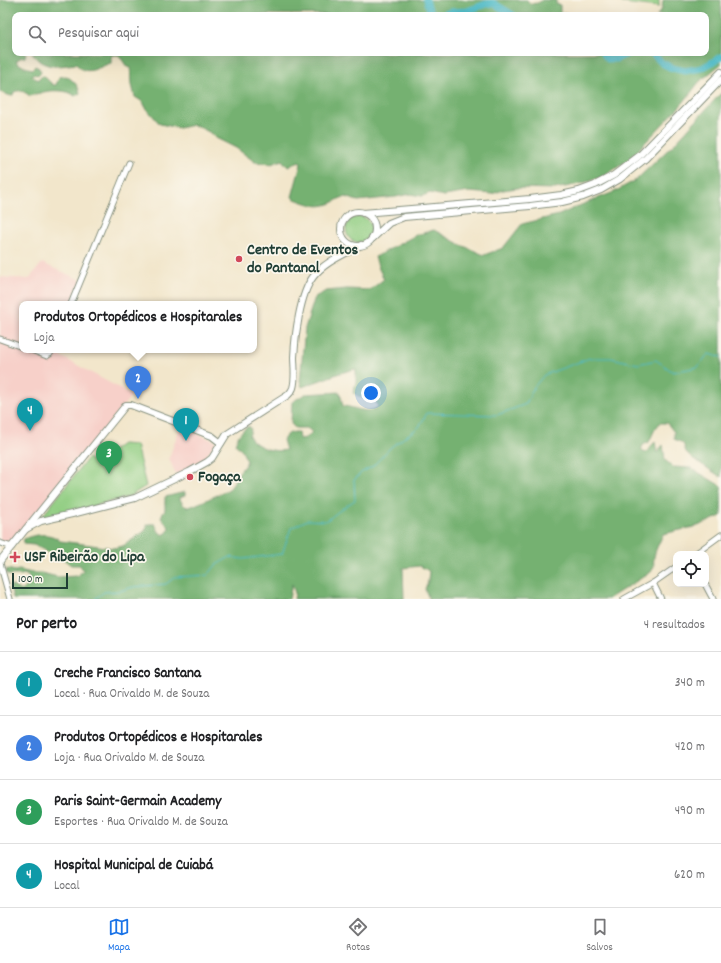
<!DOCTYPE html>
<html lang="pt">
<meta charset="utf-8">
<style>
body{margin:0;font-family:Dekko,sans-serif;background:#f6f6f6;color:#202124}
.controls{position:absolute;right:12px;bottom:12px;display:grid;overflow:hidden;border-radius:8px;box-shadow:0 4px 16px #0002}
.controls button{width:36px;height:36px;display:grid;place-items:center;padding:0;border:0;border-bottom:1px solid #e0e0e0;background:#fff;color:#202124;font:20px sans-serif}
.scale{position:absolute;left:12px;bottom:10px;width:56px;box-sizing:border-box;padding-left:4px;border:2px solid #1f3d34;border-top:0;font-size:11px;line-height:14px;white-space:nowrap;color:#1f3d34;-webkit-text-stroke:3px #fbf7ec;paint-order:stroke}
.you{position:absolute;left:371px;top:393px;width:14px;height:14px;margin:-10px;border:3px solid #fff;border-radius:50%;background:#1a73e8;box-shadow:0 0 0 6px #1a73e833}
.badge{display:grid;place-items:center;width:26px;height:26px;border-radius:50%;background:#1a73e8;color:#fff;font-size:13px;font-weight:700}
.pin{position:absolute;translate:-50% -33px;filter:drop-shadow(0 1px 2px #0008)}
.pin::after{content:'';position:absolute;top:21px;width:14px;height:12px;background:inherit;clip-path:polygon(0 0,100% 0,50% 100%)}
.popup{position:absolute;left:19px;top:301px;width:238px;height:52px;box-sizing:border-box;display:grid;place-content:center;border-radius:8px;background:#fff;filter:drop-shadow(0 1px 3px #0005);font-size:13px;white-space:nowrap;color:#757577}
.popup b{font-size:15px;color:#202124}
.popup::after{content:'';position:absolute;left:50%;top:100%;margin-left:-8px;border:8px solid transparent;border-top-color:#fff}
.list{margin:0;padding:0;list-style:none}
h2{display:flex;justify-content:space-between;align-items:center;height:52px;margin:0;padding:0 16px;font-size:17px}
h2 small{font-size:13px;font-weight:400;color:#757577}
.list li{display:grid;grid-template-columns:26px 1fr auto;gap:12px;align-items:center;box-sizing:border-box;height:64px;padding:0 16px;border-top:1px solid #e0e0e0}
.list b{display:block;font-size:15px;white-space:nowrap}
.list p{margin:0;font-size:13px;white-space:nowrap;color:#757577}
.list em{font-size:13px;font-style:normal;color:#757577}
.icon{flex:none;width:22px;height:22px;fill:none;stroke:currentColor;stroke-width:2;stroke-linecap:round;stroke-linejoin:round}
.map{position:relative;flex:none;width:721px;height:599px;overflow:hidden}
.search{position:absolute;background:#fff;box-shadow:0 4px 16px #0002;left:12px;right:12px;top:12px;height:44px;display:flex;align-items:center;gap:10px;box-sizing:border-box;padding:0 14px;border-radius:8px;color:#757577;font-size:15px}
.sheet{height:308px;background:#fff}
nav{display:flex;justify-content:space-around;align-items:center;box-sizing:border-box;height:56px;border-top:1px solid #e0e0e0;background:#fff;font-size:11px;color:#757577}
nav a{display:grid;justify-items:center;gap:2px}
nav .on{color:#1a73e8}
.map>svg:first-child{display:block}
</style>
<div class="map">
<svg width="721" height="599" viewBox="0 0 721 599">
<rect width="100%" height="100%" fill="#fbf7ec"/>
<filter id="ink" filterUnits="userSpaceOnUse"><feTurbulence type="fractalNoise" baseFrequency=".025" numOctaves="2"/><feDisplacementMap in="SourceGraphic" scale="8" xChannelSelector="R" yChannelSelector="G"/><feConvolveMatrix kernelMatrix="1 2 1 2 8 2 1 2 1" color-interpolation-filters="sRGB"/></filter>
<filter id="wash" filterUnits="userSpaceOnUse"><feTurbulence type="fractalNoise" baseFrequency=".012" numOctaves="4" result="noise"/><feDisplacementMap in="SourceGraphic" scale="16" xChannelSelector="R" yChannelSelector="G"/><feGaussianBlur stdDeviation="0.9" result="paint"/><feColorMatrix in="noise" values="0 0 0 0 0 0 0 0 0 0 0 0 0 0 0 0 0 1.4 0 .05"/><feComposite in="paint" operator="in"/></filter>
<g filter="url(#wash)">
<rect width="100%" height="100%" fill="#f2e6cb"/>
<g fill="#f7d0c9">
<path d="M 42,263 L 85,282 L 75,304 L 22,304 L 22,350 L 54,350 L 53,352 L 132,395 L 15,541 L 8,543 L 0,541 L 0,277 L 29,279 Z"/>
<path d="M 180,427 L 215,441 L 215,444 L 202,461 L 176,475 L 169,458 Z"/>
</g>
<g fill="#92ce83" stroke="#58865c">
<path d="M 622,0 L 659,0 L 659,7 L 622,3 Z"/>
<path d="M 359,216 C 383,221 366,252 350,239 C 347,236 346,232 346,227 L 350,219 Z"/>
<path d="M 122,444 L 136,445 L 146,486 L 128,497 L 45,518 L 41,518 L 88,458 L 94,462 L 102,458 Z"/>
</g>
<g fill="#75b171" stroke="#4a7752">
<path d="M 0,0 L 527,0 L 530,4 L 538,3 L 542,0 L 556,0 L 556,4 L 560,5 L 560,14 L 568,14 L 15,15 L 15,53 L 26,53 L 25,57 L 20,58 L 16,61 C 19,65 27,68 32,69 L 35,66 L 39,68 L 41,72 L 39,75 L 32,74 L 33,77 L 38,80 L 43,75 L 53,85 L 56,85 L 59,77 L 66,76 C 73,80 78,85 80,93 L 75,96 C 68,89 48,90 40,93 C 36,94 34,95 30,96 C 25,92 20,89 14,92 L 13,95 L 11,96 L 0,92 Z"/>
<path d="M 663,0 L 721,0 L 721,64 L 699,82 L 683,103 L 639,149 L 627,161 L 604,176 L 580,184 L 555,189 L 517,188 L 503,190 L 492,194 L 469,192 L 444,196 L 430,193 L 422,196 L 410,194 L 396,197 L 358,201 C 353,200 350,198 346,197 C 341,197 337,200 334,202 C 320,208 316,206 303,202 C 298,200 296,200 292,197 L 301,164 L 299,161 L 288,167 L 282,160 L 271,164 L 255,162 L 236,148 L 216,138 L 209,132 L 201,128 L 193,125 L 179,128 L 160,124 L 146,108 L 143,102 L 135,97 L 132,85 L 131,68 L 127,67 L 119,55 L 113,55 L 111,56 L 111,63 C 103,65 92,73 84,70 C 81,69 78,66 76,64 C 63,65 53,69 41,62 C 37,59 34,57 32,53 L 706,53 L 706,15 L 657,15 L 662,9 Z"/>
<path d="M 721,93 L 721,477 L 692,458 L 686,452 L 683,443 L 674,439 L 674,432 L 667,423 L 660,423 L 655,429 L 649,442 L 643,445 L 641,450 L 645,453 C 649,450 650,446 655,442 L 657,453 L 663,445 L 665,460 L 673,467 L 691,468 L 721,486 L 721,516 L 698,526 L 663,534 C 658,547 652,553 654,567 L 651,572 L 608,599 L 429,599 L 425,589 L 428,581 L 429,571 L 420,566 L 403,568 L 404,599 L 294,599 L 295,593 L 292,584 L 289,599 L 13,599 L 10,586 L 12,586 L 22,591 L 27,586 L 29,579 L 28,576 L 24,574 L 21,575 L 8,575 L 6,572 L 7,569 L 15,571 L 19,570 L 32,573 L 41,573 L 58,577 L 78,576 L 83,570 L 80,565 L 71,565 L 62,558 L 54,556 L 44,550 L 34,545 L 23,544 L 24,539 C 34,534 52,532 60,541 L 114,548 L 123,546 L 145,531 L 148,524 L 155,524 L 159,532 L 163,535 L 168,532 L 169,527 L 161,518 L 163,512 L 165,510 L 165,497 L 185,492 L 185,495 L 180,497 L 180,499 C 182,503 184,507 189,507 C 193,506 225,492 229,489 C 234,485 234,479 238,474 C 241,469 245,466 247,461 L 241,449 L 235,444 C 238,435 241,431 249,426 L 251,430 L 249,436 C 255,447 274,453 286,450 L 283,440 C 288,433 290,432 298,432 L 299,439 L 306,438 L 312,432 L 307,428 L 295,428 L 291,424 L 292,402 L 305,394 L 340,392 L 343,406 C 355,407 367,415 378,407 L 375,399 L 362,398 L 353,393 L 356,383 L 356,369 L 340,373 L 302,387 L 300,381 L 305,328 L 315,297 L 326,291 L 347,289 L 370,290 L 384,279 L 379,269 L 375,257 L 416,235 L 434,230 L 459,244 L 484,255 L 503,248 L 522,224 L 559,215 L 581,205 L 614,192 L 636,180 L 674,144 Z"/>
</g>
<g fill="none" stroke-linecap="round" stroke-linejoin="round">
<path stroke="#4ebbc8" stroke-width="1" d="M 95,599 L 104,592 L 120,591 L 133,587 L 166,584 L 175,577 L 208,575 L 216,565 L 230,557 L 243,559 L 282,554 L 291,528 L 307,520 L 326,521 L 343,508 L 355,500 L 354,480 L 362,472 L 372,467 L 391,447 L 419,427 L 427,413 L 497,415 L 526,404 L 534,387 L 544,375 L 590,358 L 611,358 L 638,364 L 656,360 L 673,372 L 698,367 L 708,354 L 721,357"/>
<g stroke="#4ebbc8" stroke-width="7">
<path d="M 426,0 L 430,12 L 436,15"/>
<path d="M 443,15 L 450,12 L 467,11 L 486,4 L 493,3 L 513,15"/>
<path d="M 603,53 L 608,59 L 616,59 L 629,53"/>
<path d="M 652,53 L 662,63 L 672,68 L 685,71 L 702,68 L 721,57"/>
</g>
</g>
</g>
<g filter="url(#ink)">
<g fill="none" stroke-linecap="round" stroke-linejoin="round">
<g stroke="#889280" stroke-width="7">
<g id="minor">
<path d="M 71,304 L 129,163"/>
<path d="M 0,339 L 22,347"/>
<path d="M 31,350 L 47,356"/>
<path d="M 50,354 L 52,350"/>
<path d="M 0,543 L 12,547"/>
<path d="M 695,554 L 721,535"/>
<path d="M 0,563 L 10,599"/>
<path d="M 653,583 L 661,599"/>
<path d="M 705,584 L 713,599"/>
<path d="M 624,599 L 653,583 L 676,567"/>
</g>
</g>
<g stroke="#889280" stroke-width="8">
<g id="major">
<circle cx="358" cy="229" r="17"/>
<path d="M 363,213 L 530,199 L 561,195 L 579,191 L 595,185 L 614,175 L 639,156 L 721,72"/>
<path d="M 373,238 L 389,223 L 404,217 L 530,206 L 562,202 L 583,197 L 601,190 L 620,179 L 645,159 L 721,80"/>
<path d="M 26,529 L 41,521 L 72,514 L 135,498 L 189,472 L 207,462 L 212,458 L 227,434 L 288,395 C 290,393 292,391 293,388 C 296,378 294,366 294,357 C 295,335 300,294 313,277 C 324,262 345,254 361,245"/>
<path d="M 0,561 L 126,405 L 131,405 L 204,433 L 212,436 L 221,443"/>
</g>
</g>
<use href="#minor" stroke="#fff" stroke-width="5"/>
<use href="#major" stroke="#fff" stroke-width="6"/>
</g>
</g>
<g fill="#d1495b" stroke="#fbf7ec" stroke-width="1.5">
<circle cx="239" cy="259" r="4"/>
<circle cx="190" cy="477" r="4"/>
<path d="M13 551h4v4h4v4h-4v4h-4v-4h-4v-4h4z"/>
</g>
<g text-anchor="middle" dominant-baseline="central" stroke-width="3.5" stroke-linejoin="round" paint-order="stroke">
<g font-size="16" font-weight="bold" fill="#1f3d34" stroke="#fbf7ec" text-anchor="start">
<text x="247" y="250">Centro de Eventos<tspan x="247" dy="18">do Pantanal</tspan></text>
<text x="198" y="477">Fogaça</text>
<text x="24" y="557">USF Ribeirão do Lipa</text>
</g>
</g>
</svg>
<div class="controls">
<button><svg class="icon" aria-label="locate" viewBox="0 0 24 24"><circle cx="12" cy="12" r="6"/><path d="M12 2v4M12 18v4M2 12h4M18 12h4"/></svg></button>
</div>
<div class="scale">100 m</div>
<div class="you"></div>
<div class="pin badge" style="left:186px;top:441px;background:#0f9aa8">1</div>
<div class="pin badge" style="left:138px;top:399px;background:#3f7fe0">2</div>
<div class="popup"><b>Produtos Ortopédicos e Hospitarales</b>Loja</div>
<div class="pin badge" style="left:109px;top:474px;background:#2e9e5b">3</div>
<div class="pin badge" style="left:30px;top:431px;background:#0f9aa8">4</div>
<div class="search"><svg class="icon" aria-label="search" viewBox="0 0 24 24"><circle cx="10" cy="10" r="6"/><path d="M15 15l6 6"/></svg>Pesquisar aqui</div>
</div>
<section class="sheet">
<h2>Por perto<small>4 resultados</small></h2>
<ul class="list">
<li><span class="badge" style="background:#0f9aa8">1</span><div><b>Creche Francisco Santana</b><p>Local · Rua Orivaldo M. de Souza</p></div><em>340 m</em></li>
<li><span class="badge" style="background:#3f7fe0">2</span><div><b>Produtos Ortopédicos e Hospitarales</b><p>Loja · Rua Orivaldo M. de Souza</p></div><em>420 m</em></li>
<li><span class="badge" style="background:#2e9e5b">3</span><div><b>Paris Saint-Germain Academy</b><p>Esportes · Rua Orivaldo M. de Souza</p></div><em>490 m</em></li>
<li><span class="badge" style="background:#0f9aa8">4</span><div><b>Hospital Municipal de Cuiabá</b><p>Local</p></div><em>620 m</em></li>
</ul>
</section>
<nav>
<a class="on"><svg class="icon" aria-label="map" viewBox="0 0 24 24"><path d="M3 6l6-2 6 2 6-2v14l-6 2-6-2-6 2zM9 4v14M15 6v14"/></svg>Mapa</a>
<a><svg class="icon" aria-label="directions" viewBox="0 0 24 24"><path d="M12 3l9 9-9 9-9-9zM9 14v-3h6M13 9l2 2-2 2"/></svg>Rotas</a>
<a><svg class="icon" aria-label="saved" viewBox="0 0 24 24"><path d="M7 4h10v16l-5-4-5 4z"/></svg>Salvos</a>
</nav>
